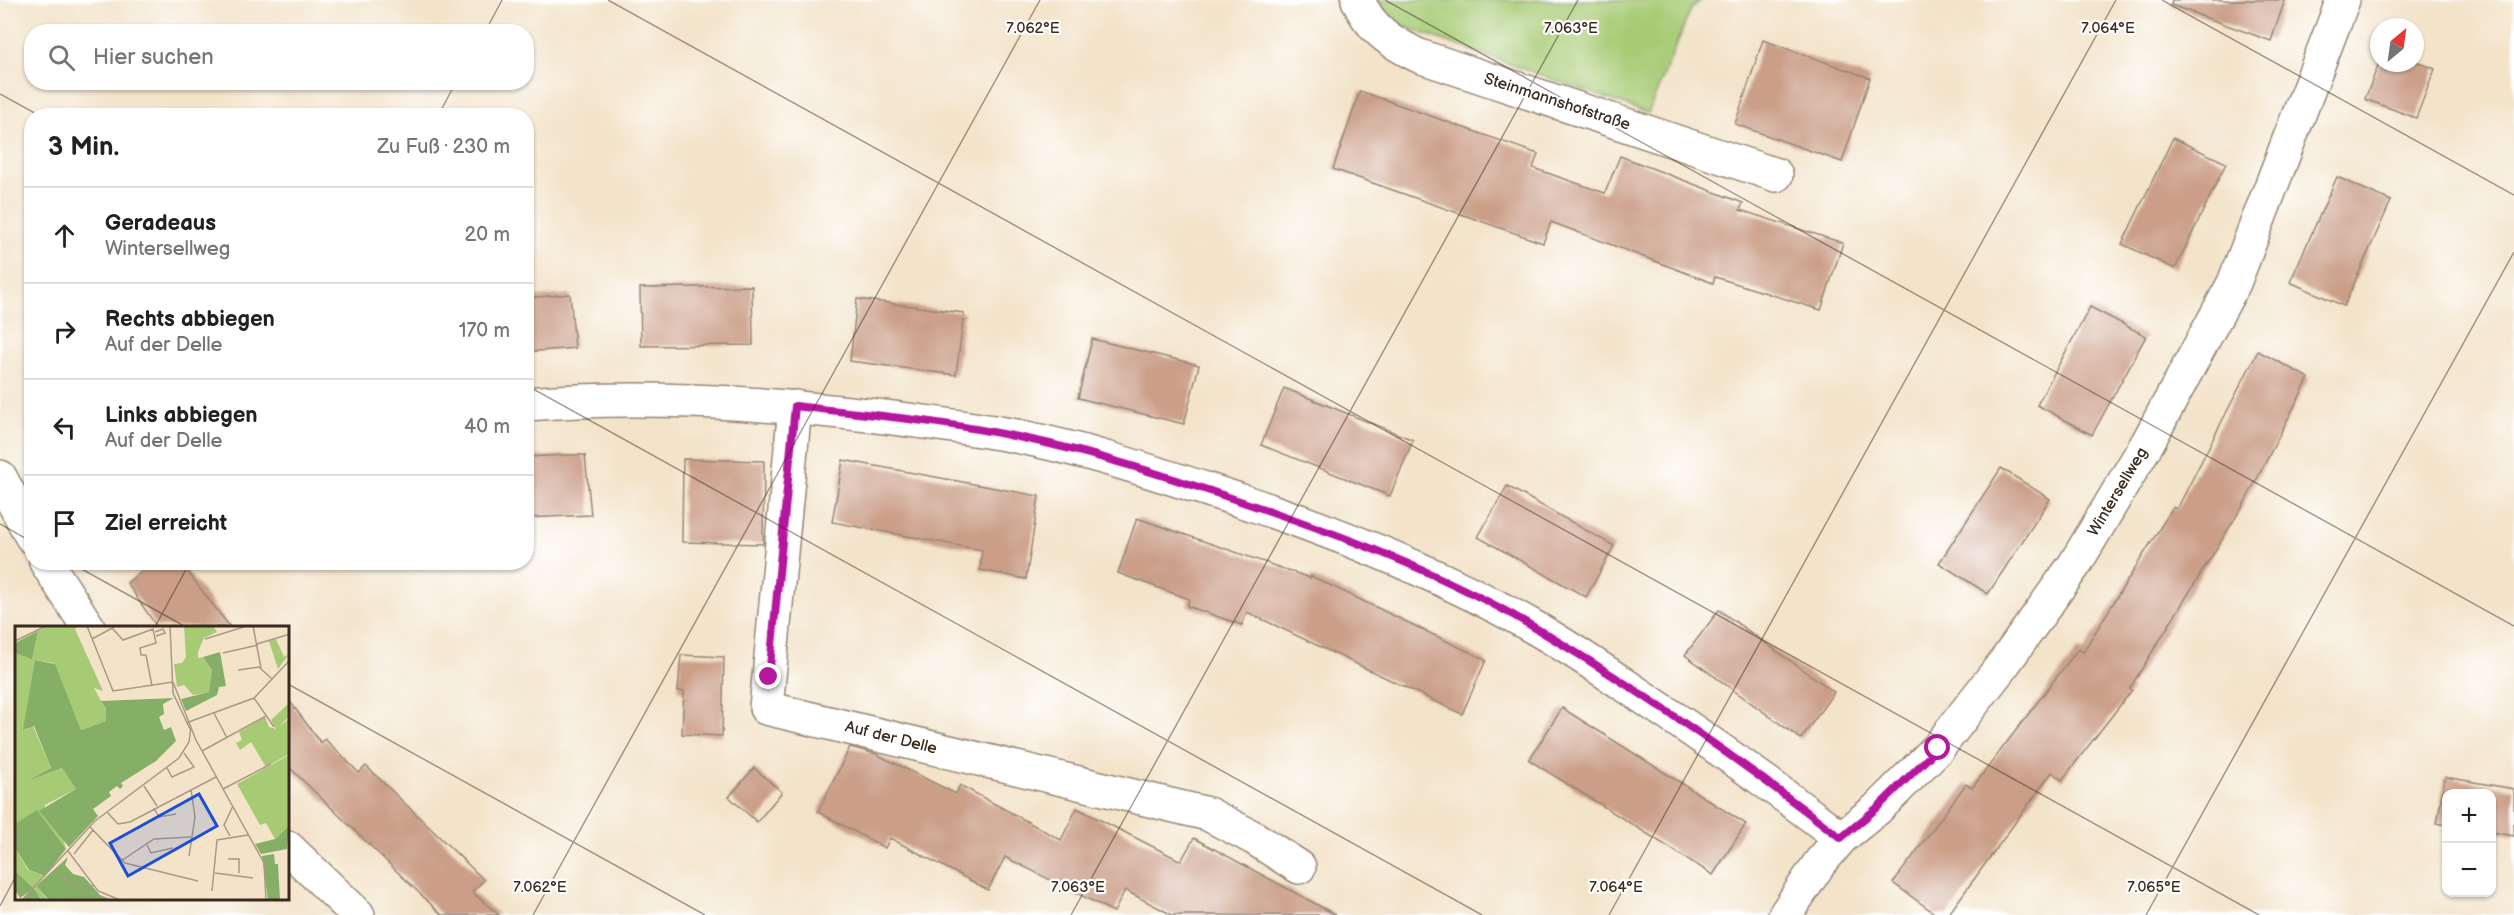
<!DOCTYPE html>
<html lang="de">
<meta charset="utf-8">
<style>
body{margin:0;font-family:"Balsamiq Sans",sans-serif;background:#f2f2f2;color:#202124}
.controls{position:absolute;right:18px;bottom:18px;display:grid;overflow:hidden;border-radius:12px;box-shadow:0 2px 4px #0004}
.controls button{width:54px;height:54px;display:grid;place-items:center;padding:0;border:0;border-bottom:2px solid #e0e0e0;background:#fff;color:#202124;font:30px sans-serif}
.compass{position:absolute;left:2370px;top:18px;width:54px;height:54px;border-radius:50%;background:#fff;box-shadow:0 2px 4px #0004;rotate:29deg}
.stop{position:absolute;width:18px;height:18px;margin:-14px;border:4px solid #b5179e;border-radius:50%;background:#fff}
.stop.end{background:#b5179e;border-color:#fff;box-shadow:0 2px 6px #0008}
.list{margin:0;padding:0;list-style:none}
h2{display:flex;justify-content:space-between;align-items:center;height:78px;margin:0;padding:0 24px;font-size:26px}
h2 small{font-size:20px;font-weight:400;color:#757577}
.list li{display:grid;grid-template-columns:39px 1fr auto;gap:18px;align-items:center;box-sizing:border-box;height:96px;padding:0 24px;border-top:2px solid #e0e0e0}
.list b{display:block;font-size:22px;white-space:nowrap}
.list p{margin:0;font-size:20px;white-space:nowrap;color:#757577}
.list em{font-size:20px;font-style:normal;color:#757577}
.icon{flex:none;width:33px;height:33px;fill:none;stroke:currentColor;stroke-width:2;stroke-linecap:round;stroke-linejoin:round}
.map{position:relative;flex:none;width:2514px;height:915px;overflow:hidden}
.search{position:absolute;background:#fff;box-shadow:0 2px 4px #0004;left:24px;top:24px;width:510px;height:66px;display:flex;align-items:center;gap:15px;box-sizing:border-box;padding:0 21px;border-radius:24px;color:#757577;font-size:22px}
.panel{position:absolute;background:#fff;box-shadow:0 2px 4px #0004;left:24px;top:108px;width:510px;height:462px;border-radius:24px}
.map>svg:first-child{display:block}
</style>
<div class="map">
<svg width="2514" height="915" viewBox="0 0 2514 915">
<rect width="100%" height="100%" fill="#fff"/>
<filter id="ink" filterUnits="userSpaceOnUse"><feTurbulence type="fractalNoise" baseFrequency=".0167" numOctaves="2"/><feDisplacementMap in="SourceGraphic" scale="12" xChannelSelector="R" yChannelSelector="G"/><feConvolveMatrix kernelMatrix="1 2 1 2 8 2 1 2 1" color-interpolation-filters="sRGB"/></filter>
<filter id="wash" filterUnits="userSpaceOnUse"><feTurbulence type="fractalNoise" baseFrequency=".008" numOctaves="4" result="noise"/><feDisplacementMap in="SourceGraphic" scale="24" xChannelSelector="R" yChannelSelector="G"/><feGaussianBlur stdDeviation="1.35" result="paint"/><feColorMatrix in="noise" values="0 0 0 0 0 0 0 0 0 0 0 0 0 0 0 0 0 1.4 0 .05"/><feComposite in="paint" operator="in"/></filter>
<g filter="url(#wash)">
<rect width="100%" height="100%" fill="#f3e3c9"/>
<path fill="#a7cb75" stroke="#717a4a" stroke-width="1.5" d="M 1375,0 L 1701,0 L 1691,9 L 1648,113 L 1397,24 L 1376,5 Z"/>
<g id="blocks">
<g fill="#ca9e87">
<path d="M 2172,0 L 2285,0 L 2271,41 L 2171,5 Z"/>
<path d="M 1763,40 L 1870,78 L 1842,162 L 1735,124 Z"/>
<path d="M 2415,61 L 2435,69 L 2416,118 L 2365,99 L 2379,63 Z"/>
<path d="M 1360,91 L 1538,154 L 1533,168 L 1605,193 L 1620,156 L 1743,203 L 1740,210 L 1843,243 L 1821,310 L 1715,277 L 1713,283 L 1551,222 L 1543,243 L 1333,169 Z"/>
<path d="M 2173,138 L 2226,163 L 2175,269 L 2122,244 Z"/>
<path d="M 2337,177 L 2391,201 L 2344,306 L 2290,282 Z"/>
<path d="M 752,286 L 753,345 L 641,346 L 640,288 Z"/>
<path d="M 570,294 L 575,348 L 526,352 L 526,298 Z"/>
<path d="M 857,299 L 964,313 L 956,375 L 850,361 Z"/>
<path d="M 2090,307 L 2146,336 L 2092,435 L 2037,405 Z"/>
<path d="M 1092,339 L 1199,365 L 1184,424 L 1078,398 Z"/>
<path d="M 2258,351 L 2309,378 L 2244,504 L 2130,688 L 2132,690 L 2062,780 L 2052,772 L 1948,915 L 1937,915 L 1893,883 L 1966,784 L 1972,788 L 2078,649 L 2083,652 L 2173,507 L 2177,509 Z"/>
<path d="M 1284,388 L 1413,440 L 1390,496 L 1261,445 Z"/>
<path d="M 566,455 L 585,455 L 591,515 L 526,518 L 526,457 Z"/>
<path d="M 683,459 L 764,461 L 763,544 L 682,542 Z"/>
<path d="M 843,460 L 1039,496 L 1026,579 L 980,570 L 982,550 L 832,522 Z"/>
<path d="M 2001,468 L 2050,499 L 1988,594 L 1939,563 Z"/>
<path d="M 1507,486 L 1614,546 L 1586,597 L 1478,537 Z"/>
<path d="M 1137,518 L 1310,578 L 1311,576 L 1486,660 L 1462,714 L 1247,612 L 1242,625 L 1187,606 L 1189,599 L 1118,573 Z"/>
<path d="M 153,562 L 180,562 L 230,627 L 157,627 L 127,583 Z"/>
<path d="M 1719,610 L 1834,692 L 1801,739 L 1685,655 Z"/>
<path d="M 681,655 L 724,657 L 722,736 L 682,734 L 684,691 L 678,691 Z"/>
<path d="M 288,699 L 321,743 L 325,739 L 359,773 L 366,766 L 484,880 L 472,892 L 499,915 L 442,915 L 288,766 Z"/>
<path d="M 1562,708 L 1746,824 L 1713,875 L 1529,760 Z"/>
<path d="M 850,747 L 876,754 L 956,794 L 960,785 L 1061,840 L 1077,808 L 1181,861 L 1194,838 L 1336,915 L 1172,915 L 1125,890 L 1114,912 L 1005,857 L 988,890 L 890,838 L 885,848 L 818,812 Z"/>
<path d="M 754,768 L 782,792 L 757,822 L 729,797 Z"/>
<path d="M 2445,777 L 2514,789 L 2514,836 L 2492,832 L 2492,794 L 2446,794 L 2446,825 L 2437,823 Z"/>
</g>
</g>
</g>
<g filter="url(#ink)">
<use href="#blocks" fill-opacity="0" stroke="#978674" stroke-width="1.5"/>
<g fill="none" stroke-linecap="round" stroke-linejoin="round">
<g stroke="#978674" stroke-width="36">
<g id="minor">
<path d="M 1358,0 C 1370,29 1392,43 1419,56 L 1776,175"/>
<path d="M 526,404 C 641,395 754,402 868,415 C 917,421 967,427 1016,436 C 1093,451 1168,477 1242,501 C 1341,534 1439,573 1530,625 C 1573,649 1614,678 1656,706 C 1719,748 1781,792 1841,838"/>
<path d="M 795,407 L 766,708 L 1208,814 L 1254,838 L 1299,867"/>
<path d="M 0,477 L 32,537"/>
<path d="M 46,562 L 88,627"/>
<path d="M 288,848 L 358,915"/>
<path d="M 1785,915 L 1819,864 L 1841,838 L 1877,809 L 1938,748 L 2005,662 L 2075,564 L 2148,442 L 2234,283 L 2343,0"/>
</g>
</g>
<use href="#minor" stroke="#fff" stroke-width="33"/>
</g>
</g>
<g fill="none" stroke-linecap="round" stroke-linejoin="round" filter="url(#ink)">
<path stroke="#b5179e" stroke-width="8" d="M 769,677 L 795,406 C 869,415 945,421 1018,437 C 1092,452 1163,475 1234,499 C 1336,533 1439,571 1532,626 C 1639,689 1743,762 1841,838 L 1877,808 L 1938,748"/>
</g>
<path fill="none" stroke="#3b2a1e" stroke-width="1.5" stroke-opacity="0.45" d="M 608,0 L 2259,915M 1385,0 L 2514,626M 2162,0 L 2514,195M 485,32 L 502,0M 0,94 L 40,116M 438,116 L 456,82M 526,385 L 1482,915M 0,524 L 32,542M 69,562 L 186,627M 155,627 L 190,562M 288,684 L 705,915M 0,906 L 16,876M 533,915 L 1040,0M 1071,915 L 1578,0M 1609,915 L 2116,0M 2146,915 L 2514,252"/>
<g text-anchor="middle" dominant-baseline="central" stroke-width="4.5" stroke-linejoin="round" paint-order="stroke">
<g font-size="16" fill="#3b2a1e" stroke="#fff">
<text transform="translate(1557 102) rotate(18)">Steinmannshofstraße</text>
<text transform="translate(2118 492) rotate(-59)">Wintersellweg</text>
<text transform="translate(891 738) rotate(14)">Auf der Delle</text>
</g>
</g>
<g transform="translate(15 626)">
<rect width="274" height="274" fill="#f3e3c9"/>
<path d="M 33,0 L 63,0 L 60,3 L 88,65 L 79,62 L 91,84 L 91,95 L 66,104 L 39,37 L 21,34 L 9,104 L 18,100 L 36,142 L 10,156 L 47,142 L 61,163 L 30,179 L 28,190 L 48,212 L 51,223 L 22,185 L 0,198 L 0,27 L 17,32 L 23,5 ZM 169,0 L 198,0 L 202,6 L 189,12 L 183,26 L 183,32 L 188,31 L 197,44 L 195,66 L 178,69 L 169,59 L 162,61 L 159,38 L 167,37 L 171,31 ZM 261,13 L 269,31 L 274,28 L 263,43 L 254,15 ZM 273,78 L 274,91 L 264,100 L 274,93 L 274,128 L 251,141 L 236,116 L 225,124 L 221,117 L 227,114 L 224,106 L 250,91 L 254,101 L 261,103 L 256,94 ZM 274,129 L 274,200 L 260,213 L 251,197 L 245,199 L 222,158 ZM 0,222 L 13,244 L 30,250 L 21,260 L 33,274 L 28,274 L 0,245 Z" fill="#a7cb75"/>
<path d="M 23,5 L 17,33 L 0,27 L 0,17 ZM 205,26 L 211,60 L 204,61 L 202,69 L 171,85 L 166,73 L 194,66 L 197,44 L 188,31 ZM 20,34 L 40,38 L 66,104 L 91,95 L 91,83 L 86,75 L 159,72 L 148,78 L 149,88 L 144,91 L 149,104 L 156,101 L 161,115 L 141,135 L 106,157 L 108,160 L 105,163 L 102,160 L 94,166 L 96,170 L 78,183 L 83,190 L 54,221 L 24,185 L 61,163 L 47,142 L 10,156 L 36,142 L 19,100 L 8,104 ZM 22,184 L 51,223 L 30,250 L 14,244 L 0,222 L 0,198 ZM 274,200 L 272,223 L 246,228 L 240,218 L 260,213 ZM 259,228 L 260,238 L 263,238 L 265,274 L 253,274 L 247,230 ZM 53,231 L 50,239 L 58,248 L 69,251 L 85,269 L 97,274 L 34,274 L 21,260 ZM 0,245 L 18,262 L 27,274 L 8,274 L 15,265 L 5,272 L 0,264 Z" fill="#85af66"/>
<path fill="none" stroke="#a99985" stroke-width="1.5" d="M 72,0 L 98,65 L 158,56M 155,0 L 158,67 L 175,103M 238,0 L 246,42M 97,2 L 108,14 L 138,3 L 141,17 L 125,22 L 126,29 L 131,29 L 137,60M 140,6 L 148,3 L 150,7 L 141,10M 77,13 L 101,0M 190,13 L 232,0M 0,15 L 31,0M 242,18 L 275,8M 208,27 L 243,19M 223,44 L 244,41 L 257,53M 158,56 L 181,114 L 249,237 L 251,274M 239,72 L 259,101M 199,87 L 212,112M 171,97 L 239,72 L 275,34M 187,125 L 251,90M 152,142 L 157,151 L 179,141 L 169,127M 129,160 L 142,180M 208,163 L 256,138M 139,182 L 144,191 L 161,188M 92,186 L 103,198 L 115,196 L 201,151M 75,201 L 110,237 L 183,255M 215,210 L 209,199 L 218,180M 131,217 L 136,227 L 158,222M 53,225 L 83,265 L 105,274M 59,228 L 78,204M 174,230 L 180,191 L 176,163M 213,233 L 224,233 L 224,247M 106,235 L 139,213 L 176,211M 41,246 L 71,266 L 78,259M 200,247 L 238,252M 197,265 L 202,214 L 233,209M 7,274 L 80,195 L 164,132 L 174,116 L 176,101"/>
<path fill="#1d4ed8" fill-opacity="0.15" stroke="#1d4ed8" stroke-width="3" d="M 184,168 L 202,200 L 113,250 L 95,217 Z"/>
<rect width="274" height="274" fill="none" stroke="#3b2a1e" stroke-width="3"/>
</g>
<g font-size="15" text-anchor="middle" fill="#3b2a1e" stroke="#fff" stroke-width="4.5" stroke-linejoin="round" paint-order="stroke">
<text x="1033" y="33">7.062°E</text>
<text x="1571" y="33">7.063°E</text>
<text x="2108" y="33">7.064°E</text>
<text x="540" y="892">7.062°E</text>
<text x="1078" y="892">7.063°E</text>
<text x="1616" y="892">7.064°E</text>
<text x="2154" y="892">7.065°E</text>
</g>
</svg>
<div class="controls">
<button>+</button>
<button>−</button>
</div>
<svg class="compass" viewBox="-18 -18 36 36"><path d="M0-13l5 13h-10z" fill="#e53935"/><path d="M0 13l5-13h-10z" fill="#757577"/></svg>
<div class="stop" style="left:1938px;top:748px"></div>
<div class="stop end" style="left:769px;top:677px"></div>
<div class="search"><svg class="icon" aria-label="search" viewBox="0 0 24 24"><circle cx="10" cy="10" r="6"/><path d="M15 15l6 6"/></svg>Hier suchen</div>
<section class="panel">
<h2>3 Min.<small>Zu Fuß · 230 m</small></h2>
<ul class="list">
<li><svg class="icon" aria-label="ahead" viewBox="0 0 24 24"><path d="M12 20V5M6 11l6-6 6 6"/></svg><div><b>Geradeaus</b><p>Wintersellweg</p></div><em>20 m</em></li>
<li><svg class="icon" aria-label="right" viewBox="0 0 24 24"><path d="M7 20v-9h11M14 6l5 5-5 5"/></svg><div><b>Rechts abbiegen</b><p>Auf der Delle</p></div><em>170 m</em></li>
<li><svg class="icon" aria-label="left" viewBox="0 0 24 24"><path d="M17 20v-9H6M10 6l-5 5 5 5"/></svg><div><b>Links abbiegen</b><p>Auf der Delle</p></div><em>40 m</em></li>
<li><svg class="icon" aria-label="arrive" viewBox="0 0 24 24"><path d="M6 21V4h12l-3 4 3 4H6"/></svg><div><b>Ziel erreicht</b></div></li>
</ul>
</section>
</div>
